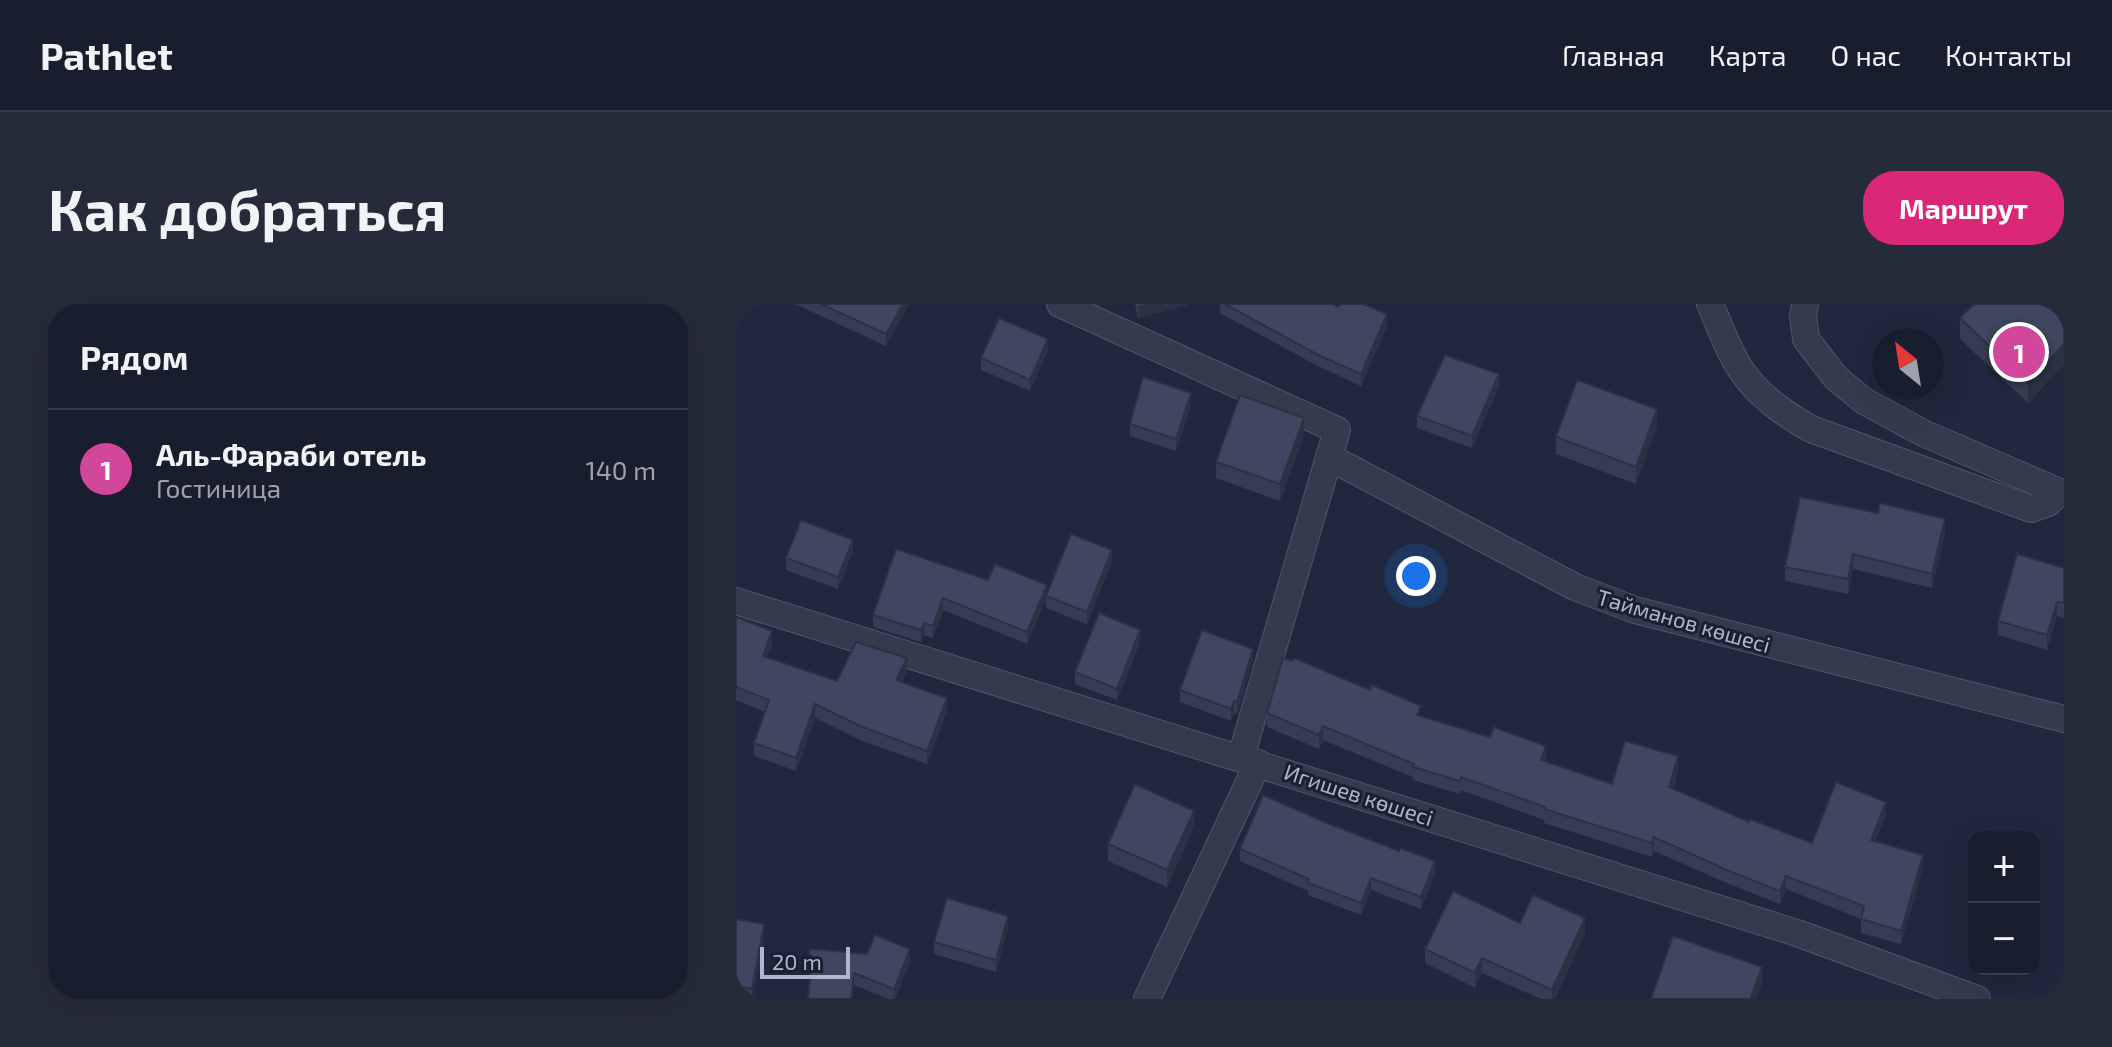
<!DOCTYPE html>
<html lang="ru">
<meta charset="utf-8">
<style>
body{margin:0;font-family:"Exo 2",sans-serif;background:#262b3a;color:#f1f3f6}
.controls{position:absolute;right:24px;bottom:24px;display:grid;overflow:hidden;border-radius:16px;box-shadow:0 8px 32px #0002}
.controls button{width:72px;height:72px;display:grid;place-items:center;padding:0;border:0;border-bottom:2px solid #373c4a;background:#191e2e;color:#f1f3f6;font:40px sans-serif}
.compass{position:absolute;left:1136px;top:24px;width:72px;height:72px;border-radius:50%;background:#191e2e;box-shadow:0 8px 32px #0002;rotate:330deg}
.scale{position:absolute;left:24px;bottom:20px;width:90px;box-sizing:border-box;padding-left:8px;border:4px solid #b0b5c9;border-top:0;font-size:22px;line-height:28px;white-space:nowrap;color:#b0b5c9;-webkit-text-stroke:6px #1a2032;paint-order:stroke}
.you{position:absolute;left:680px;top:272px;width:28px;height:28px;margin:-20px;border:6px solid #fff;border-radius:50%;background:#1a73e8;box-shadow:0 0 0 12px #1a73e833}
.badge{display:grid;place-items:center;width:52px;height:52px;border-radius:50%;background:#db2777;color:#fff;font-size:26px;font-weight:700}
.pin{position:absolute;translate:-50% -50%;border:4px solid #fff;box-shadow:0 2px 8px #0006}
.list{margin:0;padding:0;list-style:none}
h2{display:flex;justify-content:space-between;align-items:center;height:104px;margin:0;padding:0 32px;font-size:34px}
h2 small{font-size:26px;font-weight:400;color:#9fa2aa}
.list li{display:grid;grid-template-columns:52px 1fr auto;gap:24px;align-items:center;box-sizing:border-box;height:120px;padding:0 32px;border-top:2px solid #373c4a}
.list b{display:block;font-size:30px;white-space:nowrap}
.list p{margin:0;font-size:26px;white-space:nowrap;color:#9fa2aa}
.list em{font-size:26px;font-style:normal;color:#9fa2aa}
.map{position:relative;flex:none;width:1328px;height:695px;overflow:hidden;border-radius:32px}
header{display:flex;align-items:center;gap:48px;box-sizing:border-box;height:112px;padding:0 40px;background:#191e2e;border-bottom:2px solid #373c4a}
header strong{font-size:38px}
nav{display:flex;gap:44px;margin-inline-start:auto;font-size:28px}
.intro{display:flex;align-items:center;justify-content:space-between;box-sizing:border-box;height:192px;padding:0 48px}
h1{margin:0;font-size:56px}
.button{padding:20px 36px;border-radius:32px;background:#db2777;color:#fff;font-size:28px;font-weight:700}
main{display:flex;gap:48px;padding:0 48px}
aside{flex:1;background:#191e2e;border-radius:32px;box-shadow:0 8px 32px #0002}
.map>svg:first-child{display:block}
</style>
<header>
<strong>Pathlet</strong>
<nav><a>Главная</a><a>Карта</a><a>О нас</a><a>Контакты</a></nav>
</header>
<div class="intro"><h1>Как добраться</h1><a class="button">Маршрут</a></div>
<main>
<aside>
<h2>Рядом<small></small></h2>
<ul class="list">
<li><span class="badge" style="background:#d1479c">1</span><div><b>Аль-Фараби отель</b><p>Гостиница</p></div><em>140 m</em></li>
</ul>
</aside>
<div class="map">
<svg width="1328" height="695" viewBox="0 0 1328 695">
<rect width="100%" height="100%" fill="#21283d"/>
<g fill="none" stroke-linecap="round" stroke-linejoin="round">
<g stroke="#505568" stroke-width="28">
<g id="street">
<path d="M 324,0 L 601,126 L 505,453"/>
<path d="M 974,0 C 985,24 994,53 1011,74 C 1028,96 1051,111 1075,125 L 1295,205 L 1312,199 L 1323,188"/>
<path d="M 1069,0 L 1067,12 L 1070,35 L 1100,74 L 1128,97 L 1187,129 L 1328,190"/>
<path d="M 593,153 L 839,283 L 899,306 L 1328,415"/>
<path d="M 0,297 L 1061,629 L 1241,695"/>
<path d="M 411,695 L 522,459"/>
</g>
</g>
<use href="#street" stroke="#353a4d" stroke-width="26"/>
</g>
<g fill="#363d53">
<path d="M 59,0 L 173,0 L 150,42 Z"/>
<path d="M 399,0 L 451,0 L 451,1 L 402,14 Z"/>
<path d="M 484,0 L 597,0 L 651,22 L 625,82 L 582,62 L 484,9 Z"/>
<path d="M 1328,0 L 1328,61 L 1292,99 L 1224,35 L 1224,14 Z"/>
<path d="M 312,47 L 294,87 L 245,66 L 245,54 Z"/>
<path d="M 763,82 L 736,144 L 681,124 L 681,112 Z"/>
<path d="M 455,101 L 440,147 L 394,132 L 394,120 Z"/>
<path d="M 921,122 L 900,180 L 820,150 L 820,133 Z"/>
<path d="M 568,131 L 544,197 L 480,174 L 480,158 Z"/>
<path d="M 1209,230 L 1196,284 L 1117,265 L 1112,290 L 1049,277 L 1049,263 Z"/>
<path d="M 117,247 L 102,285 L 50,266 L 50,254 Z"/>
<path d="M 376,258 L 351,320 L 310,304 L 310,295 L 291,340 L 207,306 L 197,334 L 188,331 L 185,338 L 137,323 L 137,311 L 252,276 L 311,290 Z"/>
<path d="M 1328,264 L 1328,314 L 1321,312 L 1311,346 L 1262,331 L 1262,317 Z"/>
<path d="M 0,313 L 36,340 L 31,353 L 101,377 L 171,367 L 166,378 L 211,407 L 191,460 L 124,436 L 79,414 L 60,467 L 18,452 L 18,439 L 29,408 L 0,396 Z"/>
<path d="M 404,338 L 381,396 L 339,380 L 339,368 Z"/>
<path d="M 517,356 L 501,410 L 498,409 L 495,417 L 444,398 L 444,386 Z"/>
<path d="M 531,409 L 685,412 L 810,455 L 809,457 L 876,480 L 942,466 L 937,485 L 1013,518 L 1076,539 L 1150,511 L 1139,537 L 1187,564 L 1165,640 L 1125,629 L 1125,615 L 1050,585 L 1044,600 L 993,580 L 918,547 L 916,553 L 808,519 L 808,516 L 725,486 L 724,490 L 677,476 L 677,473 L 587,436 L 583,445 L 531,423 Z"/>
<path d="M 458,523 L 431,583 L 372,557 L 372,540 Z"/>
<path d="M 504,545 L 699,569 L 685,605 L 635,586 L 625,611 L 572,591 L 572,587 L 504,557 Z"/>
<path d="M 0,615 L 28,635 L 16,695 L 0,695 Z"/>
<path d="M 272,624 L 260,668 L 198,650 L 198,638 Z"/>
<path d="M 849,629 L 819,695 L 805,695 L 746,669 L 739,684 L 689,659 L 689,645 Z"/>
<path d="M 73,650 L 174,657 L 159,695 L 153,695 L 118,681 L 116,695 L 72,695 L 75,663 L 73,662 Z"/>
</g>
<g fill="#2c3243">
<path d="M 167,0 L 173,0 L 150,42 L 150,30 Z"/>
<path d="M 410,0 L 451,0 L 451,1 L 402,14 L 402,2 Z"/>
<path d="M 651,10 L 651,22 L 625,82 L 625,70 Z"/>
<path d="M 312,35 L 312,47 L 294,87 L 294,76 Z"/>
<path d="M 1328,40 L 1328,61 L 1292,99 L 1292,79 Z"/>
<path d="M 763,70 L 763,82 L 736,144 L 736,132 Z"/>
<path d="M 455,89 L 455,101 L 440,147 L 440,135 Z"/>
<path d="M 921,105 L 921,122 L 900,180 L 900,163 Z"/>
<path d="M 568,114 L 568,131 L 544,197 L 544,180 Z"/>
<path d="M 1209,215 L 1209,230 L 1196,284 L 1196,270 Z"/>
<path d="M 117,236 L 117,247 L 102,285 L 102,273 Z"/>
<path d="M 376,246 L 376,258 L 351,320 L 351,308 Z"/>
<path d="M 1117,250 L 1117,265 L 1112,290 L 1112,275 Z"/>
<path d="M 311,281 L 310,295 L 291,340 L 291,328 Z"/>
<path d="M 207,294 L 207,306 L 197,334 L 197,322 Z"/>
<path d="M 1321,298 L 1321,312 L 1311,346 L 1311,331 Z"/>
<path d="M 188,319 L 188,331 L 185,338 L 185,326 Z"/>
<path d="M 404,326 L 404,338 L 381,396 L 381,385 Z"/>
<path d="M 36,327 L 36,340 L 27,365 L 27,352 Z"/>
<path d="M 517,345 L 517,356 L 501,410 L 501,398 Z"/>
<path d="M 171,354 L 171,367 L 160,389 L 160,376 Z"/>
<path d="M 211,394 L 211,407 L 191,460 L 191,447 Z"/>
<path d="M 498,397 L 498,409 L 495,417 L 495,405 Z"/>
<path d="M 79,400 L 79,414 L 60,467 L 60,454 Z"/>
<path d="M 587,422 L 587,436 L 583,445 L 583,431 Z"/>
<path d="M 810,442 L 810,455 L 805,469 L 805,456 Z"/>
<path d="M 942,452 L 942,466 L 933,497 L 933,483 Z"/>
<path d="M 1150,498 L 1150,511 L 1135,549 L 1135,536 Z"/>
<path d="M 458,507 L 458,523 L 431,583 L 431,566 Z"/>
<path d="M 918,533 L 918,547 L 916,553 L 916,539 Z"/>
<path d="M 1187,551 L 1187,564 L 1165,640 L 1165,627 Z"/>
<path d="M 699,557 L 699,569 L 685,605 L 685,593 Z"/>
<path d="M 1050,572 L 1050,585 L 1044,600 L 1044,587 Z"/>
<path d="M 635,574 L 635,586 L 625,611 L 625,599 Z"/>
<path d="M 272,612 L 272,624 L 260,668 L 260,656 Z"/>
<path d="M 849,614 L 849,629 L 819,695 L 816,695 L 816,686 Z"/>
<path d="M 28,620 L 28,635 L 16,695 L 16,685 Z"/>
<path d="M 174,645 L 174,657 L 158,695 L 158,685 Z"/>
<path d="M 746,654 L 746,669 L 739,684 L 739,669 Z"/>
<path d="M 1026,663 L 1026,680 L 1020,695 L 1014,695 Z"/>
</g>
<g fill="#3f4760" stroke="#2c3243" stroke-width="2">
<path d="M 85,0 L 167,0 L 150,30 Z"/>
<path d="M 489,0 L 597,0 L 602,3 L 604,0 L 627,0 L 651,10 L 625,70 L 582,51 Z"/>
<path d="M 1238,0 L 1328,0 L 1328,40 L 1292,79 L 1224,14 Z"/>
<path d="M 263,14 L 312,35 L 294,76 L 245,54 Z"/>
<path d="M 709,51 L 763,70 L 736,132 L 681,112 Z"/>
<path d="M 407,73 L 455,89 L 440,135 L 394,120 Z"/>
<path d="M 841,76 L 921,105 L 900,163 L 820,133 Z"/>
<path d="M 504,91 L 568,114 L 544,180 L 480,158 Z"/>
<path d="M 1064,193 L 1142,209 L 1144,199 L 1209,215 L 1196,270 L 1117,250 L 1112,275 L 1049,263 Z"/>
<path d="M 65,216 L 117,236 L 102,273 L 50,254 Z"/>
<path d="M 335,230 L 376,246 L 351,308 L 310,292 Z"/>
<path d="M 160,245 L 252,276 L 259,260 L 311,281 L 291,328 L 207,294 L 197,322 L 188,319 L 185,326 L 137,311 Z"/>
<path d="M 1281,250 L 1328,264 L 1328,299 L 1321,298 L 1311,331 L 1262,317 Z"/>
<path d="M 363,309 L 404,326 L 381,385 L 339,368 Z"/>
<path d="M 0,313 L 36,327 L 27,352 L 101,377 L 120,338 L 171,354 L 160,376 L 211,394 L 191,447 L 124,422 L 79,400 L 60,454 L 18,439 L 33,396 L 0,383 Z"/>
<path d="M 466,326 L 517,345 L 501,398 L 498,397 L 495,405 L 444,386 Z"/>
<path d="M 547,354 L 556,357 L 558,354 L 634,386 L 636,381 L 685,402 L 681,411 L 754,433 L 758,423 L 810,442 L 805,456 L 876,480 L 889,437 L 942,452 L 933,483 L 1013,518 L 1014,515 L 1076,539 L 1100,478 L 1150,498 L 1135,536 L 1187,551 L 1165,627 L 1125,615 L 1128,602 L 1050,572 L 1044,587 L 993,567 L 918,533 L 916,539 L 808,505 L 809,503 L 725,473 L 724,477 L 677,463 L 678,460 L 587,422 L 583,431 L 531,409 Z"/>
<path d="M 399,480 L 458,507 L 431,566 L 372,540 Z"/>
<path d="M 527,491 L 591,519 L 663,547 L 664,544 L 699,557 L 685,593 L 635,574 L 625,599 L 572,579 L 573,575 L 504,545 Z"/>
<path d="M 717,587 L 784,619 L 797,591 L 849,614 L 816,686 L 746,654 L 739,669 L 689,645 Z"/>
<path d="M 211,594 L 272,612 L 260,656 L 198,638 Z"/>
<path d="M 0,615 L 28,620 L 16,685 L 0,682 Z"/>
<path d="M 139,631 L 174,645 L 158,685 L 118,669 L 115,695 L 72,695 L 76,652 L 73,650 L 74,645 L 131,650 Z"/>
<path d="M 937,632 L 1026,663 L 1014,695 L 915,695 Z"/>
</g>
<g text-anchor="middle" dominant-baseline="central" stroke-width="6" stroke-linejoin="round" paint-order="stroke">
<g font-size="22" fill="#b0b5c9" stroke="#1a2032">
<text transform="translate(948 316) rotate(16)">Тайманов көшесі</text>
<text transform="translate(623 490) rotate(18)">Игишев көшесі</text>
</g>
</g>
</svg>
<div class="controls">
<button>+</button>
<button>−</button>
</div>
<svg class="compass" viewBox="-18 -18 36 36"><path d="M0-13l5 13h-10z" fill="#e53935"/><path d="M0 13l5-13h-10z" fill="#9fa2aa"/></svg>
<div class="scale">20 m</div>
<div class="you"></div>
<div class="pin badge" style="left:1283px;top:48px;background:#d1479c">1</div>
</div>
</main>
